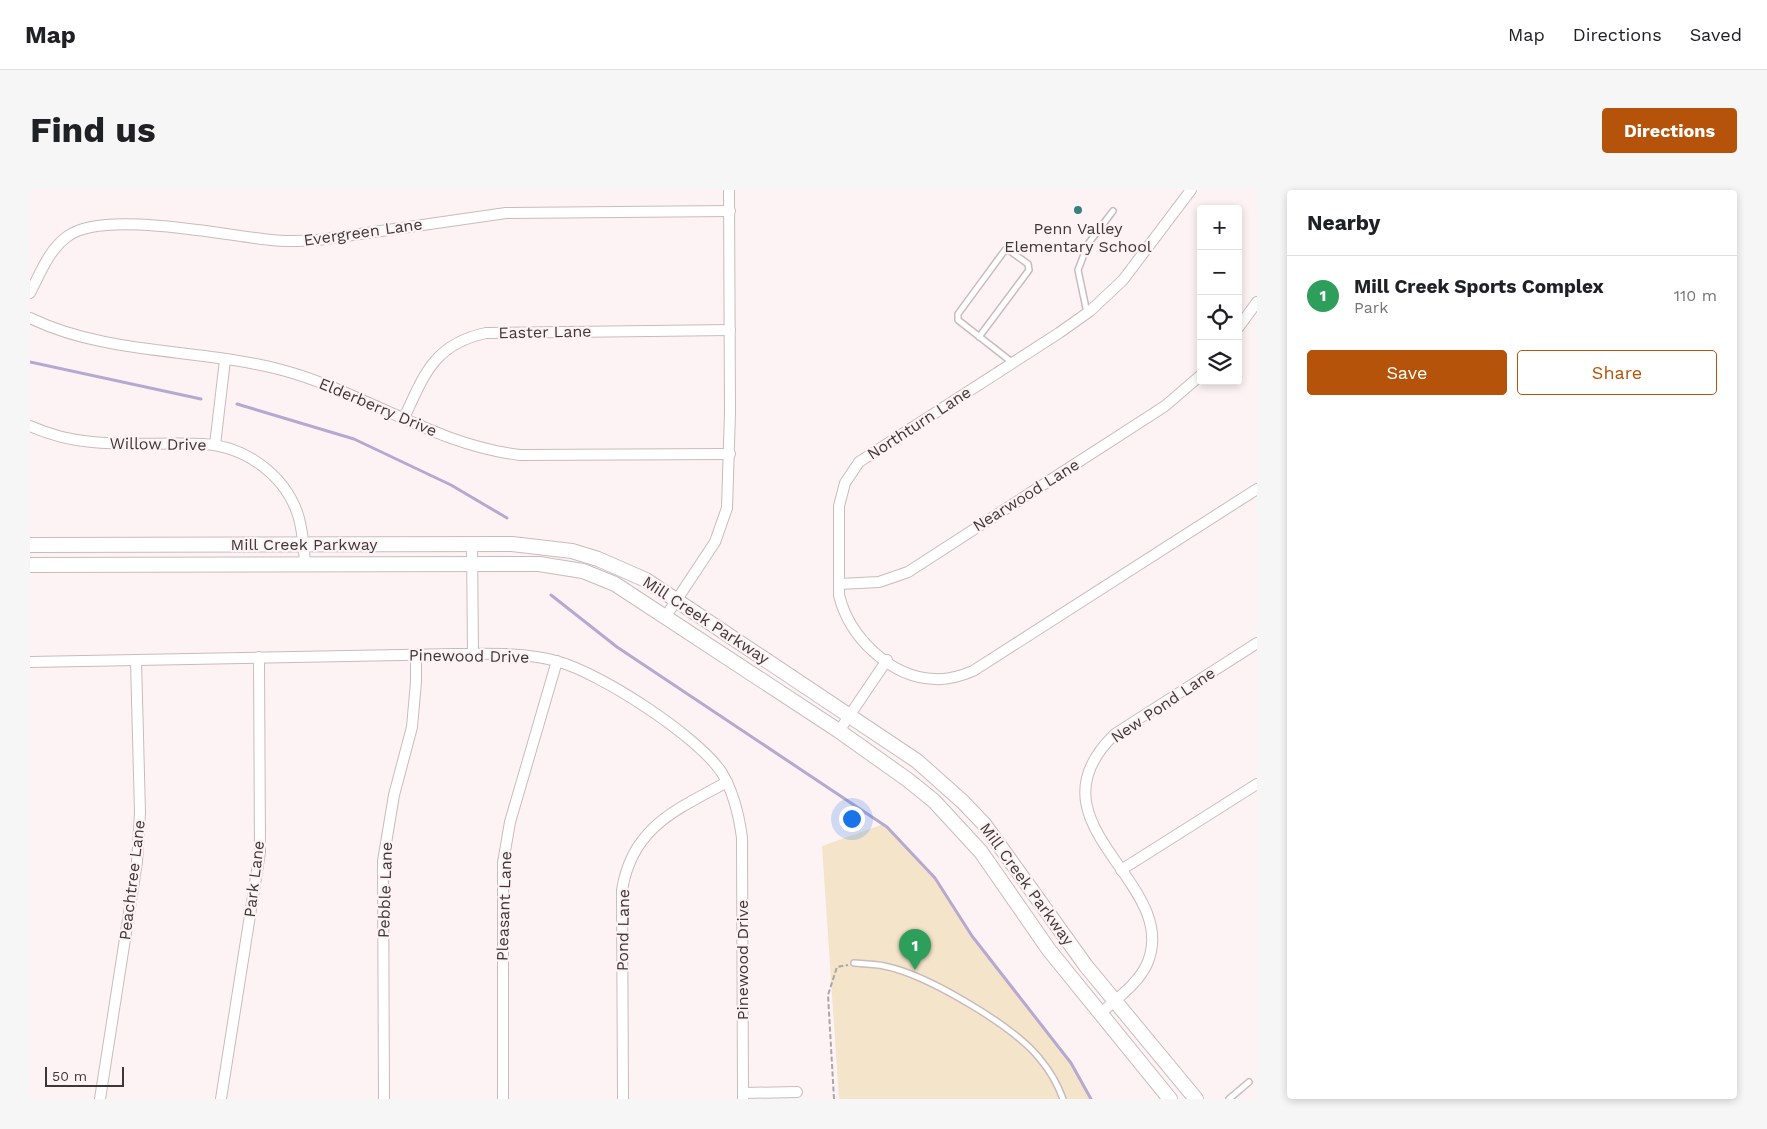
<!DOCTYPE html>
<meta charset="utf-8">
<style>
body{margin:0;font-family:"Work Sans",sans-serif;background:#f6f6f6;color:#202124}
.controls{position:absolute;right:15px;top:15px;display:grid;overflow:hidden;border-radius:5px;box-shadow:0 2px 8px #0003}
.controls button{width:45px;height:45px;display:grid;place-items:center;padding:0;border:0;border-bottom:1px solid #e0e0e0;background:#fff;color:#202124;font:25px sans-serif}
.scale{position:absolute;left:15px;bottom:12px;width:79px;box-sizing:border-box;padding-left:5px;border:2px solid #3d3738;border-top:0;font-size:14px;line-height:18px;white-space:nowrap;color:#3d3738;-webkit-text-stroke:4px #fef3f4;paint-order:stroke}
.you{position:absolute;left:821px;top:628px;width:18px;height:18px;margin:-12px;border:4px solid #fff;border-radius:50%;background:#1a73e8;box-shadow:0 0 0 8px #1a73e833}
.badge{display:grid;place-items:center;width:32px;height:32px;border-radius:50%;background:#b45309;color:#fff;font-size:16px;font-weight:700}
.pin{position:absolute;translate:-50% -41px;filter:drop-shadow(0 1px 2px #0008)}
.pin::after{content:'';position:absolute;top:26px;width:18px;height:15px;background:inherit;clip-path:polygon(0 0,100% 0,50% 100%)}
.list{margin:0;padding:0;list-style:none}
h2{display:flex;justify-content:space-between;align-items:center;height:65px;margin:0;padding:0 20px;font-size:21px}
h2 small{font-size:16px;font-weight:400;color:#757577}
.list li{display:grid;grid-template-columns:32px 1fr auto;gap:15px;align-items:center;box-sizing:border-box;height:80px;padding:0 20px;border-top:1px solid #e0e0e0}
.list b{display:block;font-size:19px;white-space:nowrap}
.list p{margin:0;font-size:16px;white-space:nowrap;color:#757577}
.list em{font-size:16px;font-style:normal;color:#757577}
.actions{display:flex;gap:10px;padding:15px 20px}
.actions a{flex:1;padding:11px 0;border:1px solid #b45309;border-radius:5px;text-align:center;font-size:18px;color:#b45309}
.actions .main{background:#b45309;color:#fff}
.icon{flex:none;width:28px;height:28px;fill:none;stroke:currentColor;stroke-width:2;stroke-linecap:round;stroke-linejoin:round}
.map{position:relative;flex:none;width:1227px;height:909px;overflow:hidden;border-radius:5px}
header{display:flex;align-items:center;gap:30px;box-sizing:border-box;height:70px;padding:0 25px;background:#fff;border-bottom:1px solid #e0e0e0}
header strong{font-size:24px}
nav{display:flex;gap:28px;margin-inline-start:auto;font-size:18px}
.intro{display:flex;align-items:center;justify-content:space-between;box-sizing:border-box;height:120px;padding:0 30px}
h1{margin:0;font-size:35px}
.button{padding:12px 22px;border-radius:5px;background:#b45309;color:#fff;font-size:18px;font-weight:700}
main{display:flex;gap:30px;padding:0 30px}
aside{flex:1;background:#fff;border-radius:5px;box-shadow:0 2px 8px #0003}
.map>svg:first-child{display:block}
</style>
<header>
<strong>Map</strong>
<nav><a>Map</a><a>Directions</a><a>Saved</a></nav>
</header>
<div class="intro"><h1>Find us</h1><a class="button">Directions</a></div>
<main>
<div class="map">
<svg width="1227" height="909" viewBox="0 0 1227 909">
<rect width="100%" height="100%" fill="#fef3f4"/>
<path fill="#f4e4ca" d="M 854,634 L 905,688 L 939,741 L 1041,873 L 1060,909 L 809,909 L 792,656 Z"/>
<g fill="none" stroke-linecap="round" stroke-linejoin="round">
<g stroke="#b6a9d1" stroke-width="3">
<path d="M 0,172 L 171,209"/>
<path d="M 207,214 L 324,249 L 421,295 L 477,328"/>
<path d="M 521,405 L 587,457 L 857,637 L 905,688 L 942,746 L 1041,873 L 1061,909"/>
</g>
<g stroke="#c9bbbd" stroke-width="8">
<g id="lane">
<path d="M 1057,123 L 1048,80 L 1058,54 L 1083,21"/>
<path d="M 949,147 L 999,80 L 998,74 L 980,61 L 975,60 L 928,124 L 928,130 L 983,173"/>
<path d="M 824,773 C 834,774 844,774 854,776 C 896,784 984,836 1010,869 C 1020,881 1028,895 1033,909"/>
<path d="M 1199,909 L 1219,892"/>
</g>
</g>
<g stroke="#c9bbbd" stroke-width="12">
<g id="street">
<path d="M 1161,0 L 1093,90 L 1060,121 L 1029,143 L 829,272 L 815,293 L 809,316 L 809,405 C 819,447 861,488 905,489 C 919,490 931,486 943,481 L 1227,299"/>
<path d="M 0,103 C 10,84 19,59 38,46 C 74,19 197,46 242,50 C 257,52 272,51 288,50 L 476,23 L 700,21"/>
<path d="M 0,128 C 79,166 169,158 252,180 C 334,202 405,255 490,265 L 700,264"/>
<path d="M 1208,138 L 1227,112"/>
<path d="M 374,228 C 394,185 404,154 456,143 L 700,140"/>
<path d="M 0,236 C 20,245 40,250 62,252 C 99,256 136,252 173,254 C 215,256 255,285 268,325 C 273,341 274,358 275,374"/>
<path d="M 185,255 L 195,170"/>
<path d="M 442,354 L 443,464"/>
<path d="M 809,394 L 849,392 L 878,382 L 1135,216 L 1171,185"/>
<path d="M 636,426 L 685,352 L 697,318 L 700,222 L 699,0"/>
<path d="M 0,472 L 424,464 C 458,464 493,462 526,471 C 569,482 668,546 692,583 C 704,603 709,625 712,648 L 713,909"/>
<path d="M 809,541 L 857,470"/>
<path d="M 1091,680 L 1227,594"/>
<path d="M 1070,824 C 1086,809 1108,794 1117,774 C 1153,692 991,634 1085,544 L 1227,453"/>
<path d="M 713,903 L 767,902"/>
<path d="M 70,909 L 107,672 L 110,623 L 106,470"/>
<path d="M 191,909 L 230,662 L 229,467"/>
<path d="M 354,909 L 353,671 L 364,605 L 382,537 L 386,492 L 386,464"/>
<path d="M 473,909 L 473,673 L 480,632 L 527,471"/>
<path d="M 593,909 L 592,700 C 602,637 646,620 697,592"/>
</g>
</g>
<g stroke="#c9bbbd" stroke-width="16">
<g id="secondary">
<path d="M 0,355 L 482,354 L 542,361 L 568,369 L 616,390 L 887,571 L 933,612 L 954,634 L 1056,776 L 1166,909"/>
<path d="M 0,375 L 509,374 L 553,381 L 585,394 L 809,541 L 878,590 L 904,611 L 951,662 L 1019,760 L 1140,909"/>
</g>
</g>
<path stroke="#aea5a6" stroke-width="2" stroke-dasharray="5 2.5" stroke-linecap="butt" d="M 804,909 L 798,805 L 807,777 L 818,775"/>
<use href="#lane" stroke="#fff" stroke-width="5"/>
<use href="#street" stroke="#fff" stroke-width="10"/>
<use href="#secondary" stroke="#fff" stroke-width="14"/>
</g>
<circle fill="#388181" stroke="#fef3f4" stroke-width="2" cx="1048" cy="20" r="5"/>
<g text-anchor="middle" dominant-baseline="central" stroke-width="4.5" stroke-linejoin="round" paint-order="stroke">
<g font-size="16" fill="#3d3738" stroke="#fef3f4">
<text x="1048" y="38">Penn Valley<tspan x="1048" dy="18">Elementary School</tspan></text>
</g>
<g font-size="16" fill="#3d3738" stroke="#fef3f4">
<text transform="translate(333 42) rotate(-8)">Evergreen Lane</text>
<text transform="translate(515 142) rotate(-1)">Easter Lane</text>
<text transform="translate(348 217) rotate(23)">Elderberry Drive</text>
<text transform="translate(889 233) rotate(-33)">Northturn Lane</text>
<text transform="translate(128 254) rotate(1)">Willow Drive</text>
<text transform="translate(996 305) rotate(-32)">Nearwood Lane</text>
<text x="274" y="354">Mill Creek Parkway</text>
<text transform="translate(676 430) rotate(33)">Mill Creek Parkway</text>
<text transform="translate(439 466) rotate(1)">Pinewood Drive</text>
<text transform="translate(1133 515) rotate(-34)">New Pond Lane</text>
<text transform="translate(224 689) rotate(-83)">Park Lane</text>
<text transform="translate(102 690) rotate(-83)">Peachtree Lane</text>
<text transform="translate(997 694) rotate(54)">Mill Creek Parkway</text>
<text transform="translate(355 700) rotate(-88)">Pebble Lane</text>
<text transform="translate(474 716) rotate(-88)">Pleasant Lane</text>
<text transform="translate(593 740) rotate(-89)">Pond Lane</text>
<text transform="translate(712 770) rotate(-90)">Pinewood Drive</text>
</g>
</g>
</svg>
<div class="controls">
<button>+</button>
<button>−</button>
<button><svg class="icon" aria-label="locate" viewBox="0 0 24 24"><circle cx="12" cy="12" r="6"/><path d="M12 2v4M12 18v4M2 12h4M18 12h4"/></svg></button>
<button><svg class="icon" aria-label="layers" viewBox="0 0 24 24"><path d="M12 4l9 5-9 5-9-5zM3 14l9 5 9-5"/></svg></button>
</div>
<div class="scale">50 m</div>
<div class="you"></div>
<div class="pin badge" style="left:885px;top:780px;background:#2e9e5b">1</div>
</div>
<aside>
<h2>Nearby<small></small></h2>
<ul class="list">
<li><span class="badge" style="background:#2e9e5b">1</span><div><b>Mill Creek Sports Complex</b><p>Park</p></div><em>110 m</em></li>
</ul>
<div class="actions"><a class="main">Save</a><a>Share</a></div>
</aside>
</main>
